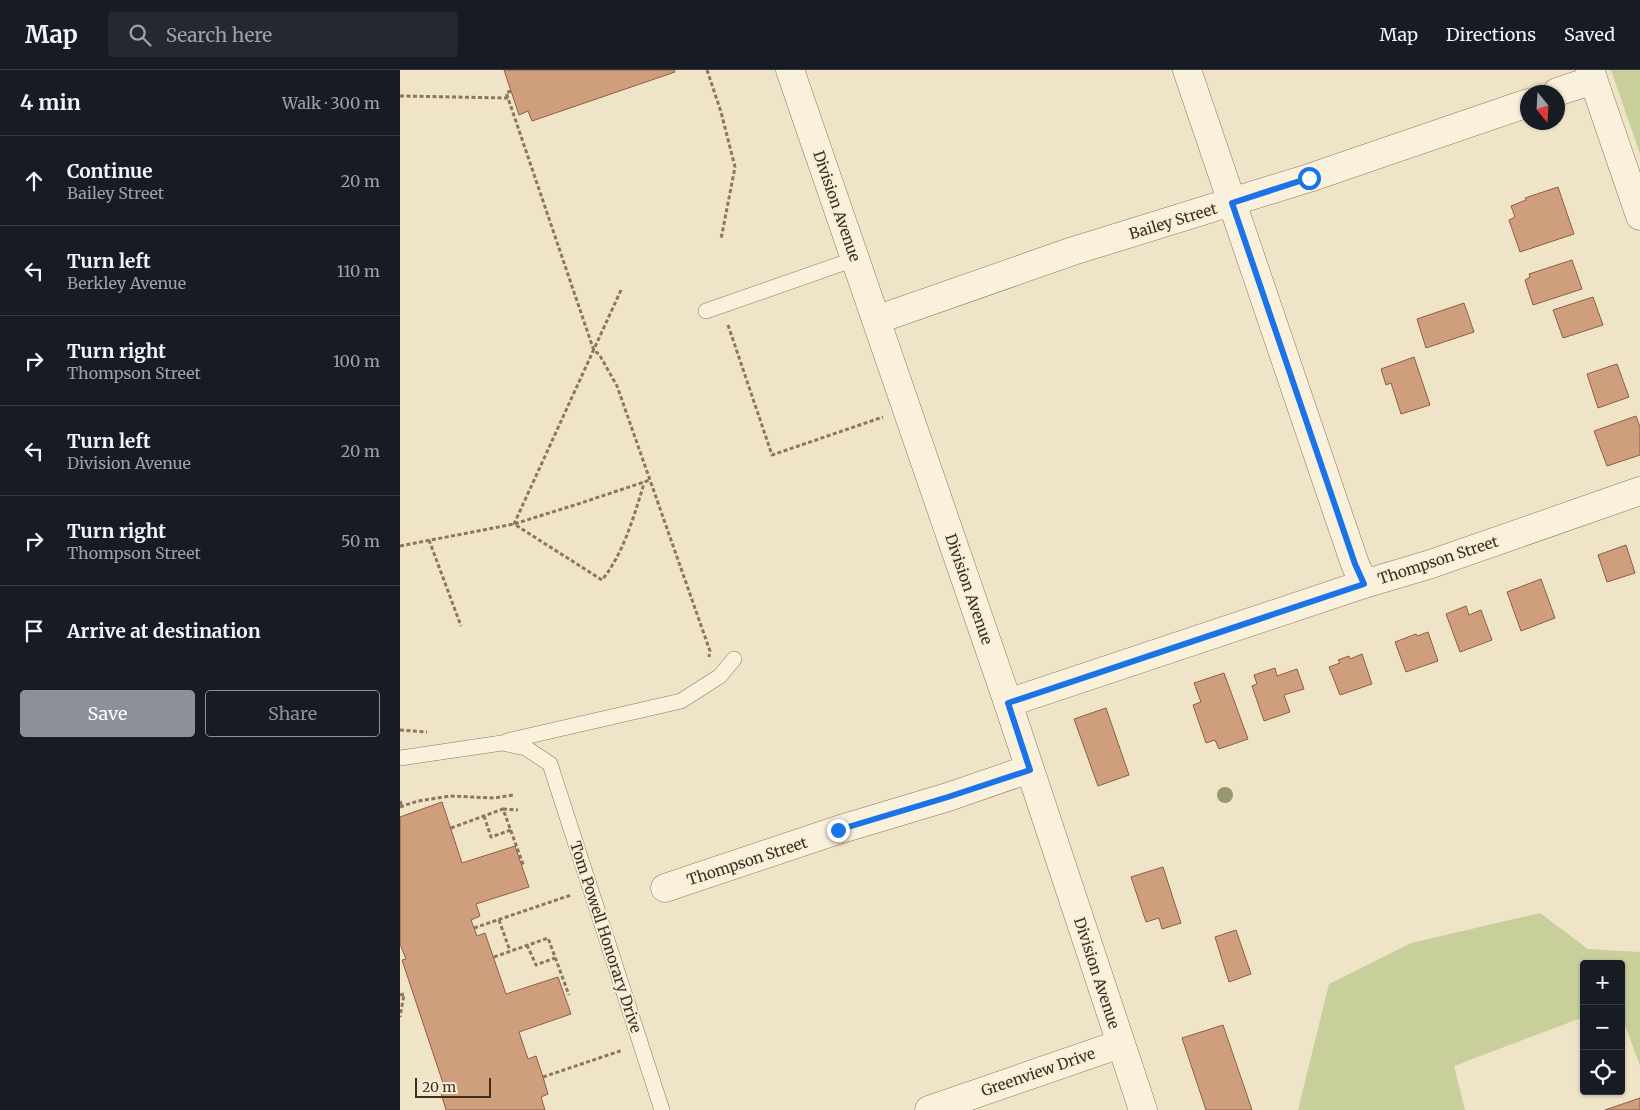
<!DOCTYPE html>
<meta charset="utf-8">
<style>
body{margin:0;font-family:Merriweather,serif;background:#242831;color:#f1f3f6}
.controls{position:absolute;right:15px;bottom:15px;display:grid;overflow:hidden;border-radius:5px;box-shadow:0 1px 4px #0004}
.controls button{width:45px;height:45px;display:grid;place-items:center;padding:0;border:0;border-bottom:1px solid #363941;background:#171b24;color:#f1f3f6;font:25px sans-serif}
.compass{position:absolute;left:1120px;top:15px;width:45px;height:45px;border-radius:50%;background:#171b24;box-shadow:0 1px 4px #0004;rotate:162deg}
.scale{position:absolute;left:15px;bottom:12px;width:76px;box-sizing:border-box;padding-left:5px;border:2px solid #3d2e20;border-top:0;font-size:14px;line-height:18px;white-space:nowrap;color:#3d2e20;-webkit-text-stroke:4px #f7eed8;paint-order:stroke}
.stop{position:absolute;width:15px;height:15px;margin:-11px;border:4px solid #1a73e8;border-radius:50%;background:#fff}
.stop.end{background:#1a73e8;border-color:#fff;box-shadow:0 1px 5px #0008}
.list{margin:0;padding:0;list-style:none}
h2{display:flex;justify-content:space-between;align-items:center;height:65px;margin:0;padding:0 20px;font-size:21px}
h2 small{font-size:16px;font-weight:400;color:#9ea1a6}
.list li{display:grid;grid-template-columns:32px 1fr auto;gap:15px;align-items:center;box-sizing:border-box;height:90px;padding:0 20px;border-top:1px solid #363941}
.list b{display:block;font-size:19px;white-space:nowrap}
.list p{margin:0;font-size:16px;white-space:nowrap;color:#9ea1a6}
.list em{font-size:16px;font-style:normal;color:#9ea1a6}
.actions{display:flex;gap:10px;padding:15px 20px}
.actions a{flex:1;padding:11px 0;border:1px solid #8c9099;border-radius:5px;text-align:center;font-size:18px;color:#8c9099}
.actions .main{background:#8c9099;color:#fff}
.icon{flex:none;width:28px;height:28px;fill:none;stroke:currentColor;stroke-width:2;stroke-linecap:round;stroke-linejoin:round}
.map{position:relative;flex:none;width:1240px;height:1040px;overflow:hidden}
header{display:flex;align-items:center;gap:30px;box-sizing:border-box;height:70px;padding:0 25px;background:#171b24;border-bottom:1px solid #363941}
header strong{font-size:24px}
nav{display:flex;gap:28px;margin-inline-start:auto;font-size:18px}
.search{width:350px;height:45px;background:#242831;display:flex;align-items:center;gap:12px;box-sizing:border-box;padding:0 18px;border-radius:5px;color:#9ea1a6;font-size:19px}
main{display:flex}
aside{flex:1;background:#171b24}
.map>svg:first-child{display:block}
</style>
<header>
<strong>Map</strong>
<div class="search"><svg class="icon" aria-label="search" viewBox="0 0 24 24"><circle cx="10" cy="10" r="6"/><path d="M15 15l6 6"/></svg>Search here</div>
<nav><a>Map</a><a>Directions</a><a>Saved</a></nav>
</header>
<main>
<aside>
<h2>4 min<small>Walk · 300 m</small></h2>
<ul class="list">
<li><svg class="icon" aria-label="ahead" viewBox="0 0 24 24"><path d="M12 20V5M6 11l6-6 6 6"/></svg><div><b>Continue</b><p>Bailey Street</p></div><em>20 m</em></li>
<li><svg class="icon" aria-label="left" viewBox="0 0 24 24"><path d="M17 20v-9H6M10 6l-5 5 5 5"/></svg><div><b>Turn left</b><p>Berkley Avenue</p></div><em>110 m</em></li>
<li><svg class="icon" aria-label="right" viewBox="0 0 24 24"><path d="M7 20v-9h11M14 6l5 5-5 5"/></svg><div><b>Turn right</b><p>Thompson Street</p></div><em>100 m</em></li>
<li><svg class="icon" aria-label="left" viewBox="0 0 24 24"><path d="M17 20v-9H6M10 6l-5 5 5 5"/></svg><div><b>Turn left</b><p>Division Avenue</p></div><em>20 m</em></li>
<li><svg class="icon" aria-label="right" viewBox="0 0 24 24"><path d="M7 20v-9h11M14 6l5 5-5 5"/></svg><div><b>Turn right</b><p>Thompson Street</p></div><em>50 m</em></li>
<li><svg class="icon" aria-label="arrive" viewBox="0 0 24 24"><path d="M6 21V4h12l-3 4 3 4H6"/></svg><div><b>Arrive at destination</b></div></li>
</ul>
<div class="actions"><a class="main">Save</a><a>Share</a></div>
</aside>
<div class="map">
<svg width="1240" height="1040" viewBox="0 0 1240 1040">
<rect width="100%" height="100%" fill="#f0e4c8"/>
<g fill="#c9cf9b">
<path d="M 1211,0 L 1240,0 L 1240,84 Z"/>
<path d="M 1140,843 L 1188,879 L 1240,882 L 1240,996 L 1221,944 L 1221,894 L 1184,894 L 1184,947 L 1054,996 L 1065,1040 L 898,1040 L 929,914 L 1011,873 Z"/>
</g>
<g fill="#cf9f7d" stroke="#8d5f41">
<path d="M 104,0 L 274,0 L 275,2 L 132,51 L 128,41 L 119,45 Z"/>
<path d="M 1158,117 L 1174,164 L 1120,182 L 1109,150 L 1115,147 L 1111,136 L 1126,130 L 1125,128 Z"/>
<path d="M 1172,190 L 1182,219 L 1133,235 L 1125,210 L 1130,207 L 1129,204 Z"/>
<path d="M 1193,227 L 1203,255 L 1163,268 L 1153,240 Z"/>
<path d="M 1064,233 L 1074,262 L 1026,278 L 1017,249 Z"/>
<path d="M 1014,287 L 1030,335 L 1001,344 L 991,313 L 986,315 L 981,299 Z"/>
<path d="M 1217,294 L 1229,327 L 1198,338 L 1187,304 Z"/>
<path d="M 1236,346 L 1240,357 L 1240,385 L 1207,396 L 1194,361 Z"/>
<path d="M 1226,475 L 1235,503 L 1207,512 L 1198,485 Z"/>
<path d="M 1141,509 L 1155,548 L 1121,561 L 1107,522 Z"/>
<path d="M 1066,536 L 1069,545 L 1081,540 L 1092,570 L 1060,582 L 1046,544 Z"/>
<path d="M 1028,562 L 1038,591 L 1006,602 L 995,572 L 1016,564 L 1017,566 Z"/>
<path d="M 962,584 L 972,614 L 940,625 L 929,597 L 940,593 L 938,590 L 949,586 L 950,589 Z"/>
<path d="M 875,598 L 877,606 L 897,599 L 904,619 L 884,625 L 890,642 L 864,651 L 852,616 L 857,614 L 854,605 Z"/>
<path d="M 824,603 L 848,669 L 819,679 L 815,670 L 806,673 L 793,635 L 801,632 L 794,613 Z"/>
<path d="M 706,638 L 729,705 L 698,716 L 674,649 Z"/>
<path d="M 42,732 L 62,793 L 115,776 L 129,817 L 76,834 L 80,846 L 71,850 L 77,866 L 85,863 L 106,924 L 158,907 L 171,944 L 119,962 L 128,989 L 136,986 L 143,1007 L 148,1024 L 141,1027 L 145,1040 L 46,1040 L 41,1023 L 46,1022 L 2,890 L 6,889 L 0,874 L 0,747 Z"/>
<path d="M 763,797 L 781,853 L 762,859 L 759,848 L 746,852 L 731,807 Z"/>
<path d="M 836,860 L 851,904 L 829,912 L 815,867 Z"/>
<path d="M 823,955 L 852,1040 L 806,1040 L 782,968 Z"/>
<path d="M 1240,1028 L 1240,1040 L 1205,1040 Z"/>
</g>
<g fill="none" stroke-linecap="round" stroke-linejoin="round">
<g stroke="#8d765c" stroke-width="16">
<g id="service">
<path d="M 306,241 L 455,189"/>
<path d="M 107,671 L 281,631 L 320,606 L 334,589"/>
<path d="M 0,688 L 102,673 L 126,678 L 150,694 L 262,1040"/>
</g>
</g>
<g stroke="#8d765c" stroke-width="29">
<g id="minor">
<path d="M 390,0 L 608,633 L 743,1040"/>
<path d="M 787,0 L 927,412 L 955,494 L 964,514"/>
<path d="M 1157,22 L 1193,10"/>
<path d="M 476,250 L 673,181 L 909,108 L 1128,33"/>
<path d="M 608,633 L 964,514 L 1031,494 L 1240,421"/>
<path d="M 265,818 L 438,760 L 548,727 L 629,699"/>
<path d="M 529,1040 L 720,974"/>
</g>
</g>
<g stroke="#8d765c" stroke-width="29">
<path id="tertiary" d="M 1190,0 L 1240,146"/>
</g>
<g stroke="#8d765c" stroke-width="3" stroke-dasharray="4 2.5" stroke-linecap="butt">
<path d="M 307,0 L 321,42 L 335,97 L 321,169"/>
<path d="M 111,21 L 106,23 L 108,28 L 194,281 L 199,284 L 217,316 L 310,581 L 309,587"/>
<path d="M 0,26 L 108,28"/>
<path d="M 221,220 L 114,454 L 202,510 C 223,484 233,449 243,417 L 242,412"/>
<path d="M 328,255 L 372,385 L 483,347"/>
<path d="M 29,470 L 61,556"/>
<path d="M 0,476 L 114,454 L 178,434 L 250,410"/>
<path d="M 0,660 L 27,662"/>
<path d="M 0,731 L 2,736"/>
<path d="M 0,737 L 18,731 L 50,726 L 94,728 L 113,725"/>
<path d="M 103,739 L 118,740"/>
<path d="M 84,746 L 91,767 L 111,760"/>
<path d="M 51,758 L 103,739 L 124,797"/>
<path d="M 99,850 L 110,881"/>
<path d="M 74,858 L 171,825"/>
<path d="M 127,875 L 136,895 L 155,888"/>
<path d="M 94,887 L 148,868 L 169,925"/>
<path d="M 0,925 L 4,924 L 0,947"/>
<path d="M 143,1007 L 223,980"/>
</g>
<use href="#service" stroke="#faf1dc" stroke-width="15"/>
<use href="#minor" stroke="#faf1dc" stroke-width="28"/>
<use href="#tertiary" stroke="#faf1dc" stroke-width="28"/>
</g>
<circle fill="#96986f" cx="825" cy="725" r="8"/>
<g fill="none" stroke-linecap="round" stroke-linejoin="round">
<path stroke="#1a73e8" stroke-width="6" d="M 438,760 L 548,727 L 630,700 L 608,633 L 964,514 L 955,494 L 832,133 L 909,108"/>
</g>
<g text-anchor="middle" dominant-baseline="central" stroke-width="4" stroke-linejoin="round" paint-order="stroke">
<g font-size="15" fill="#3d2e20" stroke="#f7eed8">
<text transform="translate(437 136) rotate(71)">Division Avenue</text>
<text transform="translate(773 151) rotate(-17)">Bailey Street</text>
<text transform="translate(1038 490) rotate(-18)">Thompson Street</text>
<text transform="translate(569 519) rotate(71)">Division Avenue</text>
<text transform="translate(347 791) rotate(-18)">Thompson Street</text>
<text transform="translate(206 867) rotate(72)">Tom Powell Honorary Drive</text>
<text transform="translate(697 903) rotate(72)">Division Avenue</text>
<text transform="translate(638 1002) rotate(-19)">Greenview Drive</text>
</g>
</g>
</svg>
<div class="controls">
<button>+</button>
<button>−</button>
<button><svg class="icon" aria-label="locate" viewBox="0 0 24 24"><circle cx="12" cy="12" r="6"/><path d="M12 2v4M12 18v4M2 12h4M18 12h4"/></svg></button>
</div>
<svg class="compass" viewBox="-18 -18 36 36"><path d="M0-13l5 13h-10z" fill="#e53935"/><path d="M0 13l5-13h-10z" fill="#9ea1a6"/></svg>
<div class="scale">20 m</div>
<div class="stop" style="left:909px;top:108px"></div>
<div class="stop end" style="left:438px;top:760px"></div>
</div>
</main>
